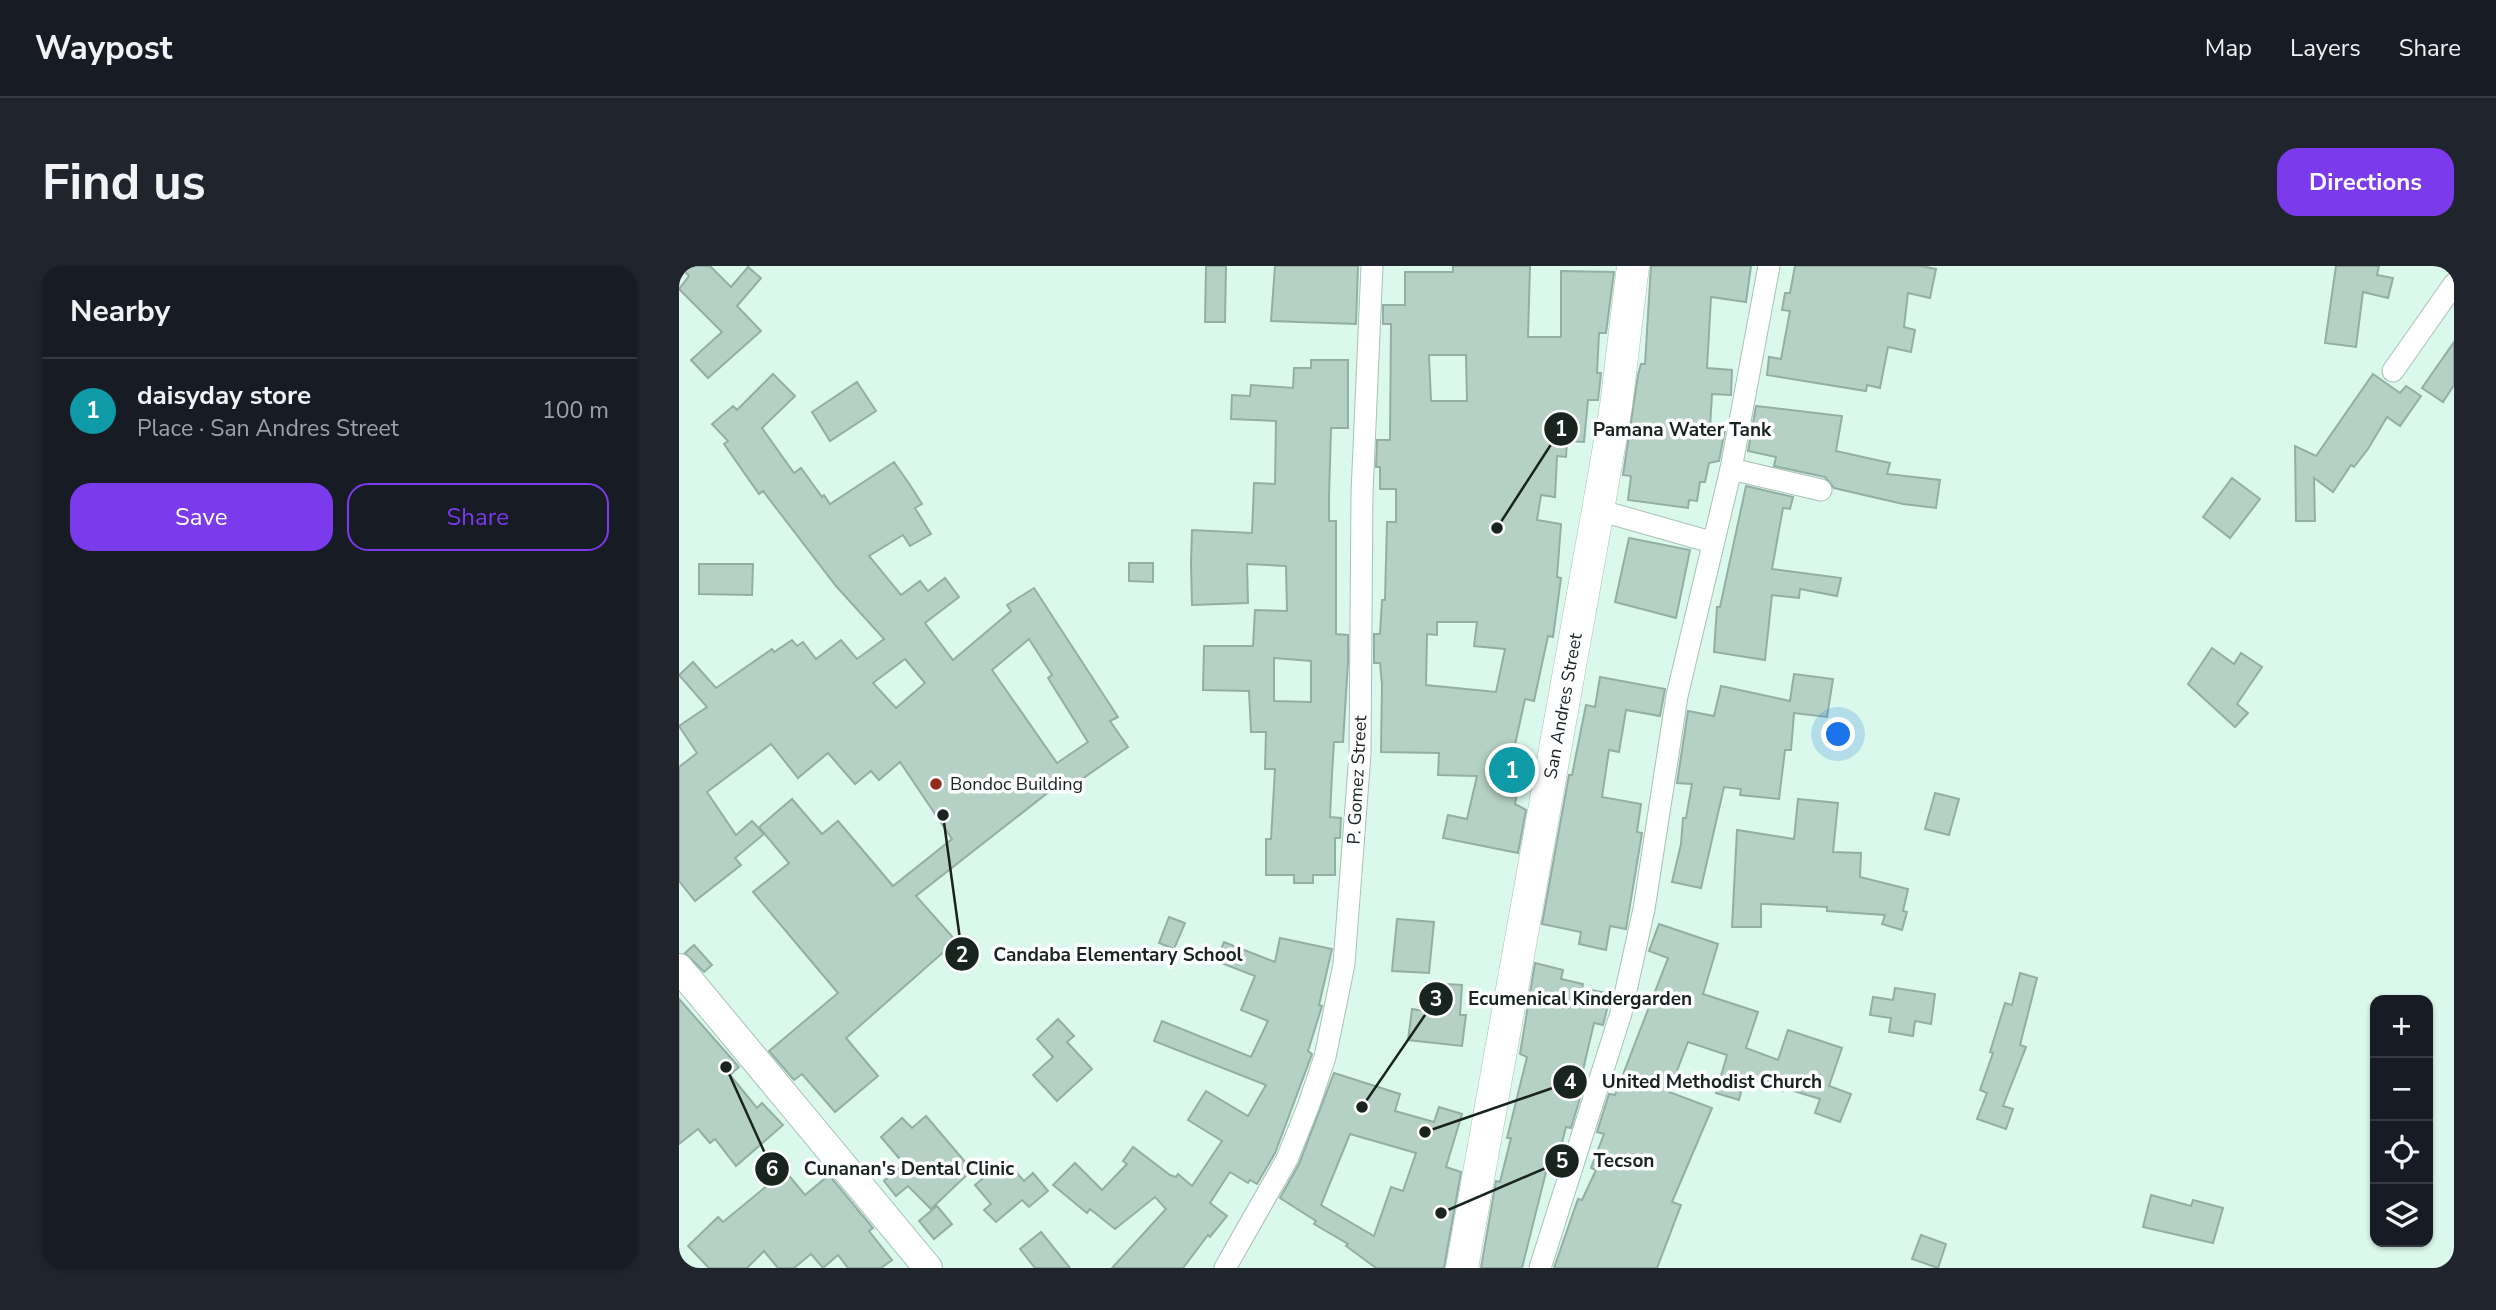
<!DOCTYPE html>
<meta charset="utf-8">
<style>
body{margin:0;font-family:"Nunito Sans",sans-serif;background:#20242c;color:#f1f3f6}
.controls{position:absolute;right:21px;bottom:21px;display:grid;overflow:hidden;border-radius:14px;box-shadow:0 2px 5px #0004}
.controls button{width:63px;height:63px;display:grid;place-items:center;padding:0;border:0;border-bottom:2px solid #363941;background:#171b24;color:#f1f3f6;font:35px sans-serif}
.you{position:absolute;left:1160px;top:469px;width:24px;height:24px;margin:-18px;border:5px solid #fff;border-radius:50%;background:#1a73e8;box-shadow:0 0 0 10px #1a73e833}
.badge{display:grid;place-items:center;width:46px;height:46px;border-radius:50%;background:#7c3aed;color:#fff;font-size:23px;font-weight:700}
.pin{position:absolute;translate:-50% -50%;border:4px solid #fff;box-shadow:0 2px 7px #0006}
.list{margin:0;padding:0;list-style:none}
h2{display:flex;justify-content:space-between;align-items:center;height:91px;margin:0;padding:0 28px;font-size:30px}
h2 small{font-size:23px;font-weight:400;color:#9ea1a6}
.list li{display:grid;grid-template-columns:46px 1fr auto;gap:21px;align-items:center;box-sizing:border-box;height:105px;padding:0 28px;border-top:2px solid #363941}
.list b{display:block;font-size:26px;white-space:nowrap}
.list p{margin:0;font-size:23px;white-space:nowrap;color:#9ea1a6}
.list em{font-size:23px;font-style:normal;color:#9ea1a6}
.actions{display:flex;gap:14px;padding:21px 28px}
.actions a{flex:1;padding:16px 0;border:2px solid #7c3aed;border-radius:21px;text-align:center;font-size:24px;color:#7c3aed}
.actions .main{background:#7c3aed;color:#fff}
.icon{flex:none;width:38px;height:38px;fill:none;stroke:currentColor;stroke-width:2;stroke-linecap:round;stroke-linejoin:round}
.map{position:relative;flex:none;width:1775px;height:1002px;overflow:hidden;border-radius:21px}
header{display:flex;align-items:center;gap:42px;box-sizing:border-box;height:98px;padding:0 35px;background:#171b24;border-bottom:2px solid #363941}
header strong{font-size:33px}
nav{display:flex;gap:38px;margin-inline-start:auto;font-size:24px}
.intro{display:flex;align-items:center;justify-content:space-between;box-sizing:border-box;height:168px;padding:0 42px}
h1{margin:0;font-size:49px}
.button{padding:18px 32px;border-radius:21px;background:#7c3aed;color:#fff;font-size:24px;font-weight:700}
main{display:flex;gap:42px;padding:0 42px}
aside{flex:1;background:#171b24;border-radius:21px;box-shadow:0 2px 5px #0004}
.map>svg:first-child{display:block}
</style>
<header>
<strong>Waypost</strong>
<nav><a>Map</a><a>Layers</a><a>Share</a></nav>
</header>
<div class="intro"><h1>Find us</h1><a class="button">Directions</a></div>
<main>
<aside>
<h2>Nearby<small></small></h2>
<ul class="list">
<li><span class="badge" style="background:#0f9aa8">1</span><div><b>daisyday store</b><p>Place · San Andres Street</p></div><em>100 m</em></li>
</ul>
<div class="actions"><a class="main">Save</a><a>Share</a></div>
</aside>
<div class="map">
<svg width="1775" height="1002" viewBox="0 0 1775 1002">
<rect width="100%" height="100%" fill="#dbf8ec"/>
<g fill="#b5d0c5" stroke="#93aea3" stroke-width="2" fill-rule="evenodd">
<path d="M 1,0 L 31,0 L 52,21 L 69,1 L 82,12 L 58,40 L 82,65 L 29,112 L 12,94 L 43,66 L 0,23 L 10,10 Z"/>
<path d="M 527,0 L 547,0 L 546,56 L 526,56 Z"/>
<path d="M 596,0 L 679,0 L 677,58 L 592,55 Z"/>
<path d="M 774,0 L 851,0 L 849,71 L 882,71 L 882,5 L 935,6 L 927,67 L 920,67 L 918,107 L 922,107 L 919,134 L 909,134 L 905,176 L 888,175 L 887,191 L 878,190 L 876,231 L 862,229 L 858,254 L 882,258 L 878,311 L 882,312 L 874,371 L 869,370 L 855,435 L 846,433 L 832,497 L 843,499 L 836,538 L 847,544 L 839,587 L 764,572 L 769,549 L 788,553 L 798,510 L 759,509 L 760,487 L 702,486 L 703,419 L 701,397 L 695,397 L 695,368 L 701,368 L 703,334 L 706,334 L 708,256 L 717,256 L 717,223 L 701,223 L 701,201 L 697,201 L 698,174 L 711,174 L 712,58 L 704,58 L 704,39 L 726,39 L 726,6 L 774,6 ZM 750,89 L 787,89 L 788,135 L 752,135 ZM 758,356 L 798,356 L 795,380 L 826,383 L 817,426 L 747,419 L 748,368 L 758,369 Z"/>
<path d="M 972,0 L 1072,0 L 1067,36 L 1032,31 L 1028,102 L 1053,104 L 1052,129 L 1033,128 L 1031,162 L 1046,164 L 1040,195 L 1030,197 L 1026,216 L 1021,216 L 1018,235 L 1010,234 L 1009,242 L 949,234 L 952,210 L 944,209 L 959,109 L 962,98 L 966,98 Z"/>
<path d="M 1116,0 L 1242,0 L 1257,3 L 1251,32 L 1229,27 L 1225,61 L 1236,64 L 1232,86 L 1209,81 L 1201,122 L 1188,119 L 1187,125 L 1088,109 L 1090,91 L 1102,93 L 1111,45 L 1103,44 L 1106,27 L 1111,27 Z"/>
<path d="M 1657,0 L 1700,0 L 1698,9 L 1714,12 L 1709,32 L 1684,26 L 1677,81 L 1646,77 Z"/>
<path d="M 1775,76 L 1775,119 L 1764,136 L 1743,122 Z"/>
<path d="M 632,94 L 669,94 L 669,162 L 652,162 L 650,231 L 650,255 L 657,255 L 657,368 L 669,369 L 669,396 L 664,476 L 655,476 L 653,508 L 651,551 L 662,552 L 661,572 L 656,572 L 656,609 L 634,609 L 634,617 L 615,617 L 615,609 L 587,609 L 587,573 L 592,573 L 596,503 L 586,503 L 587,466 L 572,466 L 570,425 L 524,424 L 525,380 L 574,380 L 576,344 L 608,345 L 607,300 L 568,298 L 569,337 L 513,339 L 512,297 L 513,264 L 573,267 L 575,217 L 596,218 L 597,155 L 552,153 L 553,129 L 571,130 L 572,119 L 614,122 L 615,102 L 632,102 ZM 595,392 L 632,395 L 632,436 L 595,435 Z"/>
<path d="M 94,108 L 116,130 L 83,162 L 115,207 L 122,202 L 143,231 L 145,229 L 151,238 L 215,196 L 231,219 L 243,238 L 236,242 L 252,268 L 231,280 L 224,269 L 190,290 L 222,329 L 241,315 L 249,325 L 266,312 L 280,331 L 246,357 L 274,394 L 332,345 L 328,339 L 355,322 L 439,451 L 431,455 L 449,481 L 390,522 L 385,514 L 237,630 L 277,675 L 167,772 L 199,810 L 156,846 L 123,808 L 115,814 L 90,785 L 159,727 L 74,626 L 110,597 L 80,561 L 113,533 L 143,568 L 159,555 L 214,620 L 273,573 L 221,496 L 200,514 L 192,505 L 176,518 L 149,487 L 119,512 L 92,478 L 28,526 L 57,569 L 73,555 L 85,568 L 56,592 L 62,599 L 16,635 L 0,615 L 0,501 L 18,487 L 0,460 L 28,441 L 0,409 L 14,396 L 37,422 L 93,383 L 95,386 L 113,374 L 118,380 L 124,376 L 137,393 L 162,374 L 178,393 L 205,373 L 157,320 L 84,225 L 80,228 L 45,178 L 49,175 L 33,158 L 54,140 L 58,144 ZM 350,373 L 373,409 L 369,412 L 409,476 L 378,497 L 313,404 ZM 226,393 L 246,417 L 217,442 L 194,417 Z"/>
<path d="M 1694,108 L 1721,127 L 1727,120 L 1742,130 L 1721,160 L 1708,151 L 1689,183 L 1675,201 L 1672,199 L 1654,226 L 1635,212 L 1636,255 L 1617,255 L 1616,180 L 1637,190 Z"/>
<path d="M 178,116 L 197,145 L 151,175 L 133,146 Z"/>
<path d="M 1077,140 L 1163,150 L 1157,185 L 1211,197 L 1208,208 L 1261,214 L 1257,242 L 1224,238 L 1155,222 L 1146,211 L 1095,200 L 1097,191 L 1069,185 Z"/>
<path d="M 1553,212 L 1581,233 L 1551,272 L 1524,251 Z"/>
<path d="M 1067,220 L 1114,231 L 1111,243 L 1104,242 L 1093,303 L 1162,312 L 1158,330 L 1121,323 L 1120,332 L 1093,329 L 1086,394 L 1035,386 L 1038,341 L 1041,341 Z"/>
<path d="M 950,272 L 1011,284 L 997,352 L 936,336 Z"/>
<path d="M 450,297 L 474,297 L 474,316 L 450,315 Z"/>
<path d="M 20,298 L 74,298 L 73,329 L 20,328 Z"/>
<path d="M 1533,382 L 1555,398 L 1562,387 L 1583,401 L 1558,438 L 1569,447 L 1556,461 L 1509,418 Z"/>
<path d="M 1115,408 L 1154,413 L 1148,451 L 1115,447 L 1112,484 L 1106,484 L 1100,533 L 1061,529 L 1062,523 L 1045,521 L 1022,622 L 993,616 L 1002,578 L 1004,552 L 1007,552 L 1013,518 L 998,517 L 1009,445 L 1035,450 L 1042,420 L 1111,435 Z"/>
<path d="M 921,411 L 986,423 L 981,450 L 947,444 L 940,486 L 930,484 L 923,531 L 962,538 L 958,566 L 963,567 L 947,663 L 931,660 L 927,684 L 900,678 L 902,666 L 863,658 L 890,509 L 893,509 L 907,439 L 916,441 Z"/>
<path d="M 1256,527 L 1280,533 L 1270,569 L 1246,563 Z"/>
<path d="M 1119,533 L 1159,537 L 1154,586 L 1182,587 L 1181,611 L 1229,623 L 1224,645 L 1228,646 L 1223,664 L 1203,658 L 1206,649 L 1148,645 L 1148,641 L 1088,638 L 1082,638 L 1082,661 L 1053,661 L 1058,564 L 1115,573 Z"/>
<path d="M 490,651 L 506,657 L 495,683 L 480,677 Z"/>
<path d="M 718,653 L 755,656 L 750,707 L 713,705 Z"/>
<path d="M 980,658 L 1039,678 L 1024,728 L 1079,746 L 1067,782 L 1099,794 L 1109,764 L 1163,782 L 1150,820 L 1172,828 L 1161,856 L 1136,847 L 1141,833 L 1105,822 L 1104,825 L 1066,811 L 1060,834 L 1037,827 L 1048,789 L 1009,776 L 990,826 L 1033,842 L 993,936 L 1002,939 L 978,1002 L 875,1002 L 899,933 L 903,934 L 917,904 L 912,902 L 925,868 L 918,866 L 930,828 L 936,829 L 989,692 L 970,685 Z"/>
<path d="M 601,672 L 653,683 L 640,739 L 643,740 L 629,785 L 633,788 L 596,887 L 578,918 L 571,914 L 569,917 L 551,906 L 531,937 L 548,950 L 531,971 L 529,969 L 504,1002 L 433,1002 L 487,943 L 476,931 L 436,963 L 411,943 L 408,947 L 374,919 L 396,897 L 423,924 L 448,898 L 444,895 L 454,881 L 491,909 L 497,911 L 499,908 L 513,920 L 543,875 L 509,854 L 527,825 L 569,850 L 587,819 L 475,775 L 483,755 L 572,791 L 589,755 L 562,744 L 576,710 L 537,695 L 545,676 L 596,696 Z"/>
<path d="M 15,679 L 33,699 L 25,706 L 6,687 Z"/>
<path d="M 856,697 L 884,704 L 882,713 L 904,718 L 903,722 L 932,728 L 924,759 L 915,757 L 900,821 L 904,822 L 892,862 L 887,861 L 878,896 L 870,894 L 843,1002 L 802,1002 L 817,915 L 821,916 L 832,872 L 828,872 L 848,791 L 841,788 Z"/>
<path d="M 1341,707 L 1358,712 L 1341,779 L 1347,781 L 1324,840 L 1334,843 L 1327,863 L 1298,853 L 1308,827 L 1301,824 L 1314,787 L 1311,786 L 1326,737 L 1333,739 Z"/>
<path d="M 747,717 L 783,719 L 781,749 L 787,749 L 783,780 L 729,774 L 733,743 L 745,745 Z"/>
<path d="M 1216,722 L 1256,728 L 1252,758 L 1236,755 L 1234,770 L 1210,766 L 1212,752 L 1191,749 L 1194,731 L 1214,734 Z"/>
<path d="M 0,733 L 60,801 L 51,809 L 78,842 L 83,837 L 104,859 L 57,900 L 36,873 L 31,877 L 19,863 L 0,878 Z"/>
<path d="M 379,753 L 395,770 L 388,776 L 413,803 L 378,835 L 354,809 L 374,791 L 358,773 Z"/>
<path d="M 655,807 L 721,828 L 716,845 L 755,856 L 760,841 L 783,848 L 767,901 L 782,906 L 765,1002 L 697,1002 L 667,980 L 669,978 L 635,958 L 637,955 L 601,932 L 620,898 ZM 671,868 L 737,887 L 724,925 L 712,921 L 695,970 L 642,939 Z"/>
<path d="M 247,850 L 293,904 L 252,943 L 229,920 L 217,930 L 205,915 L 225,898 L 202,871 L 223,852 L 233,862 Z"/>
<path d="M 326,893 L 345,915 L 354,907 L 369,925 L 350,941 L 343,934 L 317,956 L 305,944 L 312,938 L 296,919 Z"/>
<path d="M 106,905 L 126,929 L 150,909 L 194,962 L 190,965 L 213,994 L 202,1002 L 169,1002 L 159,989 L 144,1002 L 132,988 L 115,1002 L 99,1002 L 85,985 L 68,1002 L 30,1002 L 9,980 L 39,951 L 44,956 Z"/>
<path d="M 1472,929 L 1512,940 L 1514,934 L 1544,942 L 1534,977 L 1464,961 Z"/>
<path d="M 258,940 L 273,958 L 255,973 L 240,955 Z"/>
<path d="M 362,966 L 391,1002 L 356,1002 L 341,983 Z"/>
<path d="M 1242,969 L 1267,978 L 1259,1002 L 1233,993 Z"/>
</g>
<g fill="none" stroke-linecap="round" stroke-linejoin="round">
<g stroke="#a7c2b7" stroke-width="23">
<g id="street">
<path d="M 1714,105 L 1775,18"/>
<path d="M 1052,203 L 1142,224"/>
<path d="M 919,244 L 1032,276"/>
<path d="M 546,1002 L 608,893 L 629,841 L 646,791 L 665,698 L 681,488 L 683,227 L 693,0"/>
<path d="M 861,1002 L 942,747 L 965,643 L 998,430 L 1052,203 L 1090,0"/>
</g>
</g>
<g stroke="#a7c2b7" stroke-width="30">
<path id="secondary" d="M 0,702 L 249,1002"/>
</g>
<g stroke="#a7c2b7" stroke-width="33">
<path id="primary" d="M 783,1002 L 919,244 L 937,140 L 954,0"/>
</g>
<use href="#street" stroke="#fff" stroke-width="21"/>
<use href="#secondary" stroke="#fff" stroke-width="28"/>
<use href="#primary" stroke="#fff" stroke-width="32"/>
</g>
<circle fill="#952b1c" stroke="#fff" stroke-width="2.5" cx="257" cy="518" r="7"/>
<g text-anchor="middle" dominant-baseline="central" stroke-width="7" stroke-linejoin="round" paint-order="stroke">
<g font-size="18" fill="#19241f" stroke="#fff">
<text transform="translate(884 440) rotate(-80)">San Andres Street</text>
<text transform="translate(678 514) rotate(-87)">P. Gomez Street</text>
</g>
<g font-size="18" fill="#19241f" stroke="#fff" text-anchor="start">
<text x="271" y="518">Bondoc Building</text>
</g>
</g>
<path fill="none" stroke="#19241f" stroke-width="2.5" d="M818 262L882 163M264 549L283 688M683 841L757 733M746 866L891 816M762 947L883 895M47 801L93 903"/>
<g fill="#19241f" stroke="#fff" stroke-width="2.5">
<circle cx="818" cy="262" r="7"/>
<circle cx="264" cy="549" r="7"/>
<circle cx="683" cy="841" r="7"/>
<circle cx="746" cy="866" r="7"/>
<circle cx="762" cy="947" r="7"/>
<circle cx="47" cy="801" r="7"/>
<circle cx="882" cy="163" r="18"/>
<circle cx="283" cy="688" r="18"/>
<circle cx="757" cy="733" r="18"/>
<circle cx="891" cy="816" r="18"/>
<circle cx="883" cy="895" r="18"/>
<circle cx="93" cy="903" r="18"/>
</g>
<g font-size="21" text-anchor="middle" font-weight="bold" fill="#fff">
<text x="882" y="170">1</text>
<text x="283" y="696">2</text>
<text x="757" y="740">3</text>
<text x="891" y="823">4</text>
<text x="883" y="902">5</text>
<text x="93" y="910">6</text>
</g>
<g font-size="19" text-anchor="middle" font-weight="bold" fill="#19241f" stroke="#fff" stroke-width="7" stroke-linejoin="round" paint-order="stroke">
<text x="1003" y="170">Pamana Water Tank</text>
<text x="439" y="695">Candaba Elementary School</text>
<text x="901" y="739">Ecumenical Kindergarden</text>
<text x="1033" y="822">United Methodist Church</text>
<text x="945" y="901">Tecson</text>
<text x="230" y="909">Cunanan's Dental Clinic</text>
</g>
</svg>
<div class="controls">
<button>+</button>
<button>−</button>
<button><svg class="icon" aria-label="locate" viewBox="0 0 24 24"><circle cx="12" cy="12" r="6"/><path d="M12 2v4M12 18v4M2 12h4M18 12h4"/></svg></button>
<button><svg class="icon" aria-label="layers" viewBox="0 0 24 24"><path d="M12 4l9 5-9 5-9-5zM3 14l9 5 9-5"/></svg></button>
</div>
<div class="you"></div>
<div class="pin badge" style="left:833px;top:504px;background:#0f9aa8">1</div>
</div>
</main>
